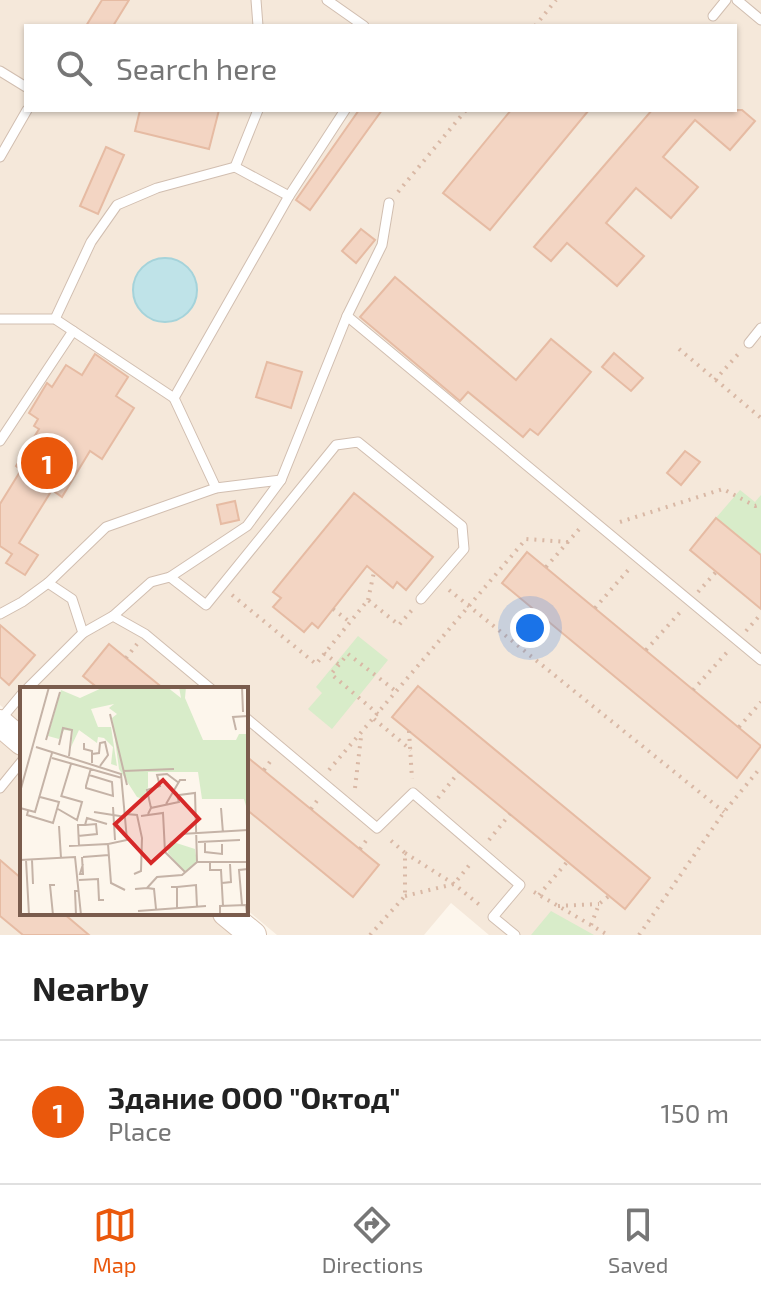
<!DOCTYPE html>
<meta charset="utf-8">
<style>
body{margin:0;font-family:"Exo 2",sans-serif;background:#f2f2f2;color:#222}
.you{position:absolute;left:530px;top:628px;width:28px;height:28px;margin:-20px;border:6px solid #fff;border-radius:50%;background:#1a73e8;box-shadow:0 0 0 12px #1a73e833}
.badge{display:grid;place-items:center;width:52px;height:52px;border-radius:50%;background:#ea580c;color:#fff;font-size:26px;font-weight:700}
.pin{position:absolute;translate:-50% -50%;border:4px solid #fff;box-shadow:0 2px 8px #0006}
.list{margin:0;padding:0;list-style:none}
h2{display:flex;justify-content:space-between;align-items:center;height:104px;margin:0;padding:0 32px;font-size:34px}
h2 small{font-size:26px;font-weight:400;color:#767676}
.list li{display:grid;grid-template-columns:52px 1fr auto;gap:24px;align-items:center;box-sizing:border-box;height:144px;padding:0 32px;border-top:2px solid #e0e0e0}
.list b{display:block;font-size:30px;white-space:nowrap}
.list p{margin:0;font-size:26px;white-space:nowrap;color:#767676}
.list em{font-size:26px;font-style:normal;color:#767676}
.icon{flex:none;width:44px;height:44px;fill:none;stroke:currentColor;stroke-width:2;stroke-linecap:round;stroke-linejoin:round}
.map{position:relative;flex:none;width:761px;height:935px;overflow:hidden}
.search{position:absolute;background:#fff;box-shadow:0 2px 6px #0004;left:24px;right:24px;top:24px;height:88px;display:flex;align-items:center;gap:20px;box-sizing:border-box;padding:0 28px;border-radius:0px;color:#767676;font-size:30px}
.sheet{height:248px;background:#fff}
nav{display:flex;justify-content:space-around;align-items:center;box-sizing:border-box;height:112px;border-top:2px solid #e0e0e0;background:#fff;font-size:22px;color:#767676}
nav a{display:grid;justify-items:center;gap:4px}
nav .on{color:#ea580c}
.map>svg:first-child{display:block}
</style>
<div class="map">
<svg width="761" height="935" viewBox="0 0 761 935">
<rect width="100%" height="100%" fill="#fdf6ec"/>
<g fill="#f5e8da" fill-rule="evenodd">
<path d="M 0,0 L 761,0 L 761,935 L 489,935 L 451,903 L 424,935 L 277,935 L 246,909 L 246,689 L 22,689 L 22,724 L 0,705 ZM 26,26 L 735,26 L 735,110 L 26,110 Z"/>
<path d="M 0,740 L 22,758 L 22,913 L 210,913 L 237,935 L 0,935 Z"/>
</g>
<g fill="#d8ecc9">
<path d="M 740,490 L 755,502 L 761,495 L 761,555 L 716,518 Z"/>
<path d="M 358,636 L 388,660 L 332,729 L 308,709 L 322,693 L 316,687 Z"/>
<path d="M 551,911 L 594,935 L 531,935 Z"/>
</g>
<circle fill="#bfe3e8" stroke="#a5d3da" stroke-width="2" cx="165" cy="290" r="32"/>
<g fill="#f3d5c3" stroke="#e6bba3" stroke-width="2">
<path d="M 102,0 L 129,0 L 113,26 L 86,26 Z"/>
<path d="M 140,110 L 219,110 L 209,149 L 135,131 Z"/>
<path d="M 359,110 L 382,110 L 310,210 L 296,200 Z"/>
<path d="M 511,110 L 589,110 L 490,230 L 443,193 Z"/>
<path d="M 652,110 L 742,110 L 755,121 L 730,150 L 695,120 L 663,157 L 698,187 L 671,218 L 636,188 L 606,223 L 644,256 L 617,286 L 567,243 L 551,261 L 534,247 Z"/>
<path d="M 106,147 L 124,155 L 98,214 L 80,206 Z"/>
<path d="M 361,229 L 375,240 L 356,263 L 342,251 Z"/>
<path d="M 395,277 L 516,380 L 551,339 L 591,372 L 538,435 L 530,429 L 523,437 L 468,392 L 460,401 L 360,317 Z"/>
<path d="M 614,353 L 643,378 L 631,391 L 602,367 Z"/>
<path d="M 95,354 L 128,377 L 116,396 L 134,408 L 102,459 L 90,451 L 62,497 L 52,490 L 19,543 L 38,555 L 25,575 L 6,563 L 12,554 L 0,546 L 0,504 L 21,470 L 16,466 L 39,429 L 34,426 L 38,419 L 29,413 L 47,383 L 52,387 L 66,365 L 82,375 Z"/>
<path d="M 267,362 L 302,372 L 291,408 L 256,397 Z"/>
<path d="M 685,451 L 700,462 L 681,485 L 667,473 Z"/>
<path d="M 354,493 L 433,557 L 406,590 L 397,582 L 393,588 L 367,566 L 318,628 L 312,623 L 304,632 L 273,607 L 281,598 L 273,592 Z"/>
<path d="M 235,501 L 239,520 L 221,524 L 217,505 Z"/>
<path d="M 716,518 L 761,555 L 761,609 L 690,550 Z"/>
<path d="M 527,552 L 761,746 L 737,778 L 502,583 Z"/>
<path d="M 0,625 L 35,655 L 9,685 L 0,677 Z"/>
<path d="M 109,644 L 126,658 L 164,689 L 99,689 L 83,676 Z"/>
<path d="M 418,686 L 650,878 L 625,909 L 392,717 Z"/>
<path d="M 246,756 L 379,865 L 353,897 L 246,809 Z"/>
<path d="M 0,860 L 22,879 L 22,913 L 63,913 L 89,935 L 23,935 L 0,916 Z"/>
</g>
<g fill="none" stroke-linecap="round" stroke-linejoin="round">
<g stroke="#d1beb0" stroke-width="11">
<g id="lane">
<path d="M 256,0 L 258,26"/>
<path d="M 327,0 L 364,26"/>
<path d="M 737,0 L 761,20"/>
<path d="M 713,16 L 726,0"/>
<path d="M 0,71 L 26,87"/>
<path d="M 258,110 L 235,167 L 289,196"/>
<path d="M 0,157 L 27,110"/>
<path d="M 347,316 L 382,245 L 389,203"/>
<path d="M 0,319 L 55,319 L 174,398"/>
<path d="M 55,319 L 91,242 L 117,205 L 157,188 L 235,167"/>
<path d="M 749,343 L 761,328"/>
<path d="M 0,441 L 73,331"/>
<path d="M 216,488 L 174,398 L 289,196 L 345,110"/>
<path d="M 170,577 L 247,526 L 281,480 L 347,316 L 761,660"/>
<path d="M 48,583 L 72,599 L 83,633"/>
<path d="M 0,614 L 22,602 L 48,583 L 106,527 L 216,488 L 281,480"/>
<path d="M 113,616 L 151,582 L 170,577 L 206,605 L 336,445 L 358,442 L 462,526 L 464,549 L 421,599"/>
<path d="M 27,689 L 83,633 L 113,616 L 145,634 L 211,689"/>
<path d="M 246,718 L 377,828 L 413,793 L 520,885 L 493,917 L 515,935"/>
<path d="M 1,719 L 22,694"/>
<path d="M 0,788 L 22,761"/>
</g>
</g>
<g stroke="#d6c0b0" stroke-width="28">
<g id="secondary">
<path d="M 0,723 L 22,742"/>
<path d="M 226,913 L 253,935"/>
</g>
</g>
<g stroke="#d9b8a5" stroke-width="4" stroke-dasharray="2 6" stroke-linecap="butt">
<path d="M 535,26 L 556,0"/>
<path d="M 398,192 L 466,110"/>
<path d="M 679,349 L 761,418"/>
<path d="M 715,380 L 740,352"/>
<path d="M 620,522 L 723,489 L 755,506 L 761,504"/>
<path d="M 546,567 L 581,527"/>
<path d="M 449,590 L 724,812"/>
<path d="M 698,592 L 716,572"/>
<path d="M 232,595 L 316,664 L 368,600 L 399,625 L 412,610"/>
<path d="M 368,600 L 374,572"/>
<path d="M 595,608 L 630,568"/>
<path d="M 333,609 L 350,622"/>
<path d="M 746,631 L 761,614"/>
<path d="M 646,650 L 682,610"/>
<path d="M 324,653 L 338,664"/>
<path d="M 126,658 L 137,644"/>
<path d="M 693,690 L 729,650"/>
<path d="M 378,714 L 331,674 L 348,654 L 397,692"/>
<path d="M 374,719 L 411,750"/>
<path d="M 739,727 L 761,702"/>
<path d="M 409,731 L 412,779"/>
<path d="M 264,770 L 272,759"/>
<path d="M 329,770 L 526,539 L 568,542"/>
<path d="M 355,788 L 361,737"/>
<path d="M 438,798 L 459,772"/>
<path d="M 311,809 L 319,798"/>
<path d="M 489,840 L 510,814"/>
<path d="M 360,849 L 368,838"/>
<path d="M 405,853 L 454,884 L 482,907"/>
<path d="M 534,892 L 608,935"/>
<path d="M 539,895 L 567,862"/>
<path d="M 405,896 L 454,884 L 471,863"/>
<path d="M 558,906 L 599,904"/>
<path d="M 591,925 L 599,904 L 609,896"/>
<path d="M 370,935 L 405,896 L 405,853 L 388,838"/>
<path d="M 639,935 L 724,812 L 761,767"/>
</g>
<use href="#lane" stroke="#fff" stroke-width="9"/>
<use href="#secondary" stroke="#fff" stroke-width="26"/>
</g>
<g transform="translate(20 687)">
<rect width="228" height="228" fill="#fdf6ec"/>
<path d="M 84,0 L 147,0 L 161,11 L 159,0 L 166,0 L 165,11 L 183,53 L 216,53 L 219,47 L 228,47 L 228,126 L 224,112 L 182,112 L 178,85 L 128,85 L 128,100 L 123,112 L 117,110 L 99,82 L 92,31 L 97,27 L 89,21 L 94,17 L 71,22 L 78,40 L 91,40 L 97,79 L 91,77 L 93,60 L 84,51 L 78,50 L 77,56 L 59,43 L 51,60 L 53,44 L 44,43 L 39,52 L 28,49 L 41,3 L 60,11 ZM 150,154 L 175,162 L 177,175 L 165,185 L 148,166 Z" fill="#d8ecc9"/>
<path fill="none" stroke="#c5b3a7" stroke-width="2" d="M 172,0 L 199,0M 222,0 L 223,25M 90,27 L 107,98M 216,43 L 213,30 L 228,29M 26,53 L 40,5M 64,56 L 64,62 L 72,64 L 72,76M 39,58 L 43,41 L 52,43 L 49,69M 16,60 L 101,87 L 107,153 L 88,157 L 91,196 L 105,203M 72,67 L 79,66 L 80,56 L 85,55 L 88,68 L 80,79M 32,71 L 102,91M 103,84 L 154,82M 69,88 L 92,95 L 93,109 L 66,101 L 66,99 L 69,88 L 71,81M 0,105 L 29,0M 41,110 L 51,77M 146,117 L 160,93 L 166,93M 93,120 L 95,153M 0,121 L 15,125 L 32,66M 131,121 L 127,103 L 140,99 L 137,88 L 147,87 L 159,96M 201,121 L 203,146M 38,122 L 57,133 L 62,115 L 41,109M 8,124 L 7,128 L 33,136 L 39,115 L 20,110M 74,125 L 106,130M 106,127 L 117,128 L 122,151 L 121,184 L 114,187M 128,127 L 131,121 L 159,115 L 156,105M 121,129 L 143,126 L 145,165 L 165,185M 39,139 L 41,171M 161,147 L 228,143M 58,149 L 77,147 L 76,137 L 65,138M 178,155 L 220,153M 185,155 L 185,165 L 202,167 L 202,157M 49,159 L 88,157M 59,159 L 58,138 L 65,138 L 67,131 L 87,137M 62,170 L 63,187 L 60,187 L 63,177M 63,170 L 89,168M 0,173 L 55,170 L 61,228M 6,173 L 9,228M 12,173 L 13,197M 177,175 L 228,175M 190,175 L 190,183 L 201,183 L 203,219M 59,193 L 78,192 L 79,213 L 84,213M 202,196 L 211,195 L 210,177M 151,200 L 157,200 L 157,221M 157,200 L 176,198 L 177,220M 127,201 L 134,202 L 136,222M 115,202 L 127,201 L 137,190 L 162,188 L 177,175 L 175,106 L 159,108M 59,204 L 55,204 L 56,228 L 61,228M 222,218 L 219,183 L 228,182M 118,224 L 186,219M 33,228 L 30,198 L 35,198M 200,228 L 200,219 L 226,218 L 227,228"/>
<path fill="#d62828" fill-opacity="0.15" stroke="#d62828" stroke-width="4" d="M 143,93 L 179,132 L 131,176 L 95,137 Z"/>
<rect width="228" height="228" fill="none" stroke="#7a5c4d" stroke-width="4"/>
</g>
</svg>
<div class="you"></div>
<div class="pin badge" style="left:47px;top:463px">1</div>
<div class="search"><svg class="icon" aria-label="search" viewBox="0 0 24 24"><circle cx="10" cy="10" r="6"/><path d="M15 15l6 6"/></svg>Search here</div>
</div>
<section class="sheet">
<h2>Nearby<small></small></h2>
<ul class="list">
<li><span class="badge">1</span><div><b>Здание ООО &quot;Октод&quot;</b><p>Place</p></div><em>150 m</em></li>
</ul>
</section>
<nav>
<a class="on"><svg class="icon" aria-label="map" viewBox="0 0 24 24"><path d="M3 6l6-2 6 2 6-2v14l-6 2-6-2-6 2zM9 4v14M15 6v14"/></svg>Map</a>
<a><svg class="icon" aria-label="directions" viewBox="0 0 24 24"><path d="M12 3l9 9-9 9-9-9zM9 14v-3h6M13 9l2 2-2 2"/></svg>Directions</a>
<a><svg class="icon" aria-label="saved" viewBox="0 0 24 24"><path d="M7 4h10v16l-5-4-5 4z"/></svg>Saved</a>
</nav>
